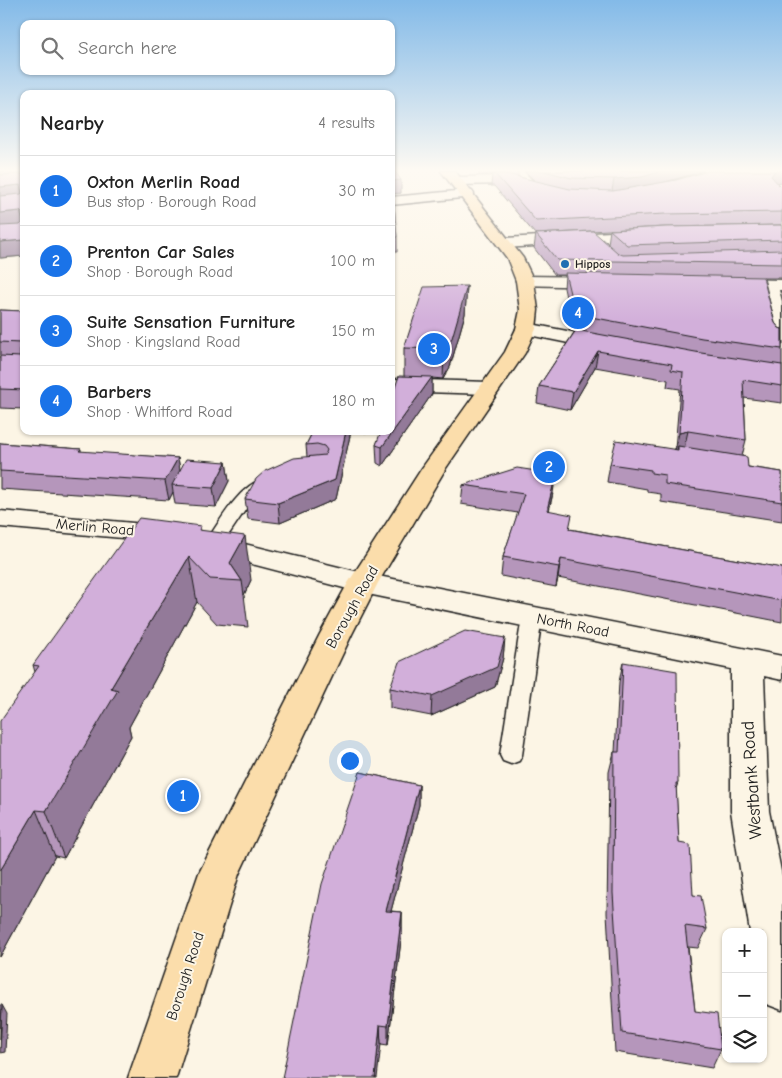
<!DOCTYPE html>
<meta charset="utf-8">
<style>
body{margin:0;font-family:"Comic Neue",sans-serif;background:#f2f2f2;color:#222}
.controls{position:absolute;right:15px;bottom:15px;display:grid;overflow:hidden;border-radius:10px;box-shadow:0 1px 4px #0004}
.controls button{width:45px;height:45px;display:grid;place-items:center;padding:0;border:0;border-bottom:1px solid #e0e0e0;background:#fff;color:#222;font:25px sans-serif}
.you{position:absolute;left:349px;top:760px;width:18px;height:18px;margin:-12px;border:4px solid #fff;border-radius:50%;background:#1a73e8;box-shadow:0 0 0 8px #1a73e833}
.badge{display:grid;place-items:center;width:32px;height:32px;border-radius:50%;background:#1a73e8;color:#fff;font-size:16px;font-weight:700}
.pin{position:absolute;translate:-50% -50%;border:2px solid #fff;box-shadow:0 1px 5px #0006}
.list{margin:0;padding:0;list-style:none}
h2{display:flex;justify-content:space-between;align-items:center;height:65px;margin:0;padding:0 20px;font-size:21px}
h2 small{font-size:16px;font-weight:400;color:#767676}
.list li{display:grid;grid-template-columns:32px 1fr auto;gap:15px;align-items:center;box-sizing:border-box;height:70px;padding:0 20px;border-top:1px solid #e0e0e0}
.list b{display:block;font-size:19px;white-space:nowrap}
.list p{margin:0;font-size:16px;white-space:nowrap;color:#767676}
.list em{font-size:16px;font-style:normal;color:#767676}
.icon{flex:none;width:28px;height:28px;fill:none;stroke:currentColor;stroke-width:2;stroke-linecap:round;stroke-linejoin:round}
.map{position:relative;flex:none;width:782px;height:1078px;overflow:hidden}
.search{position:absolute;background:#fff;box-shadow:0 1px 4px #0004;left:20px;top:20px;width:375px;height:55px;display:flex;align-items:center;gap:12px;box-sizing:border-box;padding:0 18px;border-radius:10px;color:#767676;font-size:19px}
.panel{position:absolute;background:#fff;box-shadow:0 1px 4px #0004;left:20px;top:90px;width:375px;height:345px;border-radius:10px}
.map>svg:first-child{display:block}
</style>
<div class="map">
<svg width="782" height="1078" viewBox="0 0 782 1078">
<rect width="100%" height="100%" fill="#fcf5e5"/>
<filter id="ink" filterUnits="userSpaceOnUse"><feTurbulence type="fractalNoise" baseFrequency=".02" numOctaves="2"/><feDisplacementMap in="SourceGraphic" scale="10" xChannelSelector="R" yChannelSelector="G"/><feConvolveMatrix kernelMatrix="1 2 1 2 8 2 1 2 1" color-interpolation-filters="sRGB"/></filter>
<g filter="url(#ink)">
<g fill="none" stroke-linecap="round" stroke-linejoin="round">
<g stroke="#1c1c1c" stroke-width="3">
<g id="lane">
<path d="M 514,171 L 523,171 L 537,185 L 537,189 L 531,189 Z"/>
<path d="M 265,478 L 271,480 L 273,483 L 252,500 L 219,549 L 213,550 L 207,549 L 204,545 C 218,524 239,485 265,478 Z"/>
<path d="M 532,610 L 539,612 L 542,617 L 522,755 L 519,761 L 511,764 L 503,761 L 500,755 L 522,617 L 525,612 Z"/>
</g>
</g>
<g stroke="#1c1c1c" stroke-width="3">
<g id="street">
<path d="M 502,176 L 534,183 L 536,186 L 529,190 L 502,184 L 457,185 L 450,181 L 457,177 Z"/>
<path d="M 467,190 L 472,191 L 474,194 L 472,197 L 391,205 L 391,197 Z"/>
<path d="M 646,230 L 652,232 L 654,235 L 652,238 L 505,248 L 499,246 L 497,243 L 499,240 L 505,238 Z"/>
<path d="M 525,276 L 601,277 L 607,278 L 610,282 L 607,286 L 601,287 L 519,285 L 516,281 L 519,277 Z"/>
<path d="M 729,279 L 782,280 L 782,290 L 779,290 L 782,301 L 782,344 L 775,342 L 772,338 L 761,290 L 723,288 L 720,284 L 723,280 Z"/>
<path d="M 526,323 L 608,339 L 615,341 L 618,345 L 615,349 L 608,351 L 519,333 L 516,329 L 519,325 Z"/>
<path d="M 391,379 L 489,382 L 497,383 L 500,388 L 497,393 L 489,394 L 391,391 Z"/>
<path d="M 0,511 L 167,526 L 177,528 L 181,534 L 177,540 L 167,542 L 0,527 Z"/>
<path d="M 212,536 L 363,573 L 782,656 L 782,680 L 764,676 L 769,811 L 782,876 L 782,1010 L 766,1004 L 763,997 L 763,932 L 750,932 L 731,811 L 731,669 L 363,593 L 202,551 L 198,545 L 202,539 Z"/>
</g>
</g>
<g stroke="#1c1c1c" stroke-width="3">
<path id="highway" d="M 441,171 L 455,171 L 523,258 L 534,281 L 538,310 L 536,329 L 525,353 L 446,468 L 378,583 L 352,634 L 239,874 L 176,1078 L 128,1078 L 199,873 L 320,634 L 348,583 L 422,468 L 505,352 L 516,329 L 520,310 L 516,281 L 507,258 Z"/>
</g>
<use href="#lane" fill="#fcf5e5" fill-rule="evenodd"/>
<use href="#street" fill="#fcf5e5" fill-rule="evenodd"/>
<use href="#highway" fill="#fbddab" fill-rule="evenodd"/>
</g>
<g fill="#b596bb" stroke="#1c1c1c">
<path d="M 0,171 L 24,171 L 24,256 L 0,258 Z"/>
<path d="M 391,171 L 401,193 L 393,194 L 397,237 L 397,252 L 391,252 Z"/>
<path d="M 476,171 L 518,171 L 518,177 L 535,181 L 525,171 L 704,171 L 667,182 L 782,182 L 777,183 L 780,186 L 782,187 L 782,225 L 663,227 L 535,234 L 494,186 L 491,186 L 492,174 L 480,175 Z"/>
<path d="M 782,225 L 782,278 L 764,278 L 775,323 L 779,328 L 782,329 L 782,403 L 744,398 L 746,440 L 742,456 L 748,467 L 782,472 L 782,521 L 661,502 L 661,494 L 647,492 L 647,489 L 607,482 L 610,464 L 675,449 L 680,389 L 667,387 L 668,380 L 595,367 L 570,410 L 537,403 L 539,386 L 575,331 L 573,330 L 564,288 L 565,275 L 555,275 L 534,248 L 536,234 L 608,244 L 610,230 Z"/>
<path d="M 467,286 L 465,314 L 450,367 L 443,379 L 432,378 L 432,394 L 382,466 L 377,463 L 376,445 L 404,376 L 404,348 Z"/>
<path d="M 0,310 L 24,311 L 24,409 L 0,408 Z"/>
<path d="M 276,431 L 351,431 L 336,499 L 280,523 L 248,519 L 245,499 L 307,457 L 306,445 L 312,433 Z"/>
<path d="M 356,431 L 368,431 L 367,433 Z"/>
<path d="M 0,443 L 81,449 L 81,452 L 178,458 L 180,470 L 226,462 L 229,481 L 216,507 L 175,504 L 173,492 L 169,500 L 0,489 Z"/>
<path d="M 463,485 L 553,493 L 549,511 L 570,529 L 782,568 L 782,622 L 558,578 L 556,587 L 501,576 L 503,557 L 518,513 L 461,504 Z"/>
<path d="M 202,530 L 251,580 L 244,595 L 248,627 L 217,624 L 197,602 L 129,727 L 131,736 L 64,858 L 55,856 L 0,957 L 35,672 L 33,665 Z"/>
<path d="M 505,638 L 503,658 L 495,687 L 431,716 L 390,708 L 390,688 Z"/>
<path d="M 623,662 L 678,783 L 676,789 L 679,843 L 693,895 L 707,929 L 698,948 L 688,947 L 695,1011 L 721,1049 L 712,1068 L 615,1052 L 607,913 L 609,772 L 614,752 L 615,752 L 619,682 Z"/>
<path d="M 360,772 L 419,785 L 419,805 L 391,911 L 402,912 L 402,932 L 388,1045 L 381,1044 Z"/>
</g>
<g fill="#937a99" stroke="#1c1c1c">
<path d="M 662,171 L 704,171 L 640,189 L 612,191 L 614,179 Z"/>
<path d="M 776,171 L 782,171 L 782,182 L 771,184 L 771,176 L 774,172 Z"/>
<path d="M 401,180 L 401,193 L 391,194 L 391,181 Z"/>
<path d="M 20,185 L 24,199 L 0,202 L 0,187 Z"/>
<path d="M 20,211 L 24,226 L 0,229 L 0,213 Z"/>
<path d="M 24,240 L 24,256 L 0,258 L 0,242 Z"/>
<path d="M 467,286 L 465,314 L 450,367 L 443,379 L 444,349 Z"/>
<path d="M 598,351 L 595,367 L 570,410 L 573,392 Z"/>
<path d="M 432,377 L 432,394 L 382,466 L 382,447 Z"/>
<path d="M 346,431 L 351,431 L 336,499 L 280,523 L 278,503 L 335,480 Z"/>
<path d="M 688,431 L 684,449 L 678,446 L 677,451 L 675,451 L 679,433 Z"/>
<path d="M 178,458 L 181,476 L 172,485 L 173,492 L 169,500 L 165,481 Z"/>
<path d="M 226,462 L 229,481 L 216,507 L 213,488 Z"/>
<path d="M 556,474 L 553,493 L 544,530 L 547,510 Z"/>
<path d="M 245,536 L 251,580 L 244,595 L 242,581 L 230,563 Z"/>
<path d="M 189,557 L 197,602 L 129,727 L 131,736 L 64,858 L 46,811 L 111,688 Z"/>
<path d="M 561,559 L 558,578 L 556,587 L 559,567 Z"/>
<path d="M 505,638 L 503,658 L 495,687 L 431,716 L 432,696 Z"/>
<path d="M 419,785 L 419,805 L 386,930 L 386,911 Z"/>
<path d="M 36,810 L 55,856 L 0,957 L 0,871 Z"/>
<path d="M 402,912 L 402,932 L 388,1045 L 388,1026 Z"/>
<path d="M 2,1005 L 7,1014 L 5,1052 L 0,1053 Z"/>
<path d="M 380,1025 L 381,1044 L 377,1078 L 375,1078 Z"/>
</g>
<g fill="#d2afda" stroke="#1c1c1c">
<path d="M 22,171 L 24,171 L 24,240 L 0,242 L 0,226 L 20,225 L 22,223 L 22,213 L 20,211 L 0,213 L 0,196 L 21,194 L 22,193 L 20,185 L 0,187 L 0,175 L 22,174 Z"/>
<path d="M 391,171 L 395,171 L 401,180 L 391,181 Z"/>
<path d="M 544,171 L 662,171 L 642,177 L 614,179 L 572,178 Z"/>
<path d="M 708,171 L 776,171 L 774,172 L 771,176 L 780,186 L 782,187 L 782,212 L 665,214 L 536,221 L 495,174 L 492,174 L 503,174 L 511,175 L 570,189 L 613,191 L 676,180 Z"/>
<path d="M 391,192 L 393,193 L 397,237 L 391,237 Z"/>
<path d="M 782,225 L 782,240 L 627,245 L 610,230 L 666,227 Z"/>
<path d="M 593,231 L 618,253 L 623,255 L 782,250 L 782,264 L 557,260 L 536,234 Z"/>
<path d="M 565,273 L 763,277 L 775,323 L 779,328 L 782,329 L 782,349 L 702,338 L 575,314 Z"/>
<path d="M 467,286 L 452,338 L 444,349 L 404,348 L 424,287 Z"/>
<path d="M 0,310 L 24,311 L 24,390 L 0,389 L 0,356 L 20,357 L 20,343 L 0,342 Z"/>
<path d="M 576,330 L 701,353 L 782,365 L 782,386 L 743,380 L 746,440 L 688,431 L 679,433 L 683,372 L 671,370 L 672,364 L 598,351 L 573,392 L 539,386 Z"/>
<path d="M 399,376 L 432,377 L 382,447 L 376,445 L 381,431 L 391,431 L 391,399 Z"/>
<path d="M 313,431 L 346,431 L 335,480 L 278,503 L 245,499 L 256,479 L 265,471 L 294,458 L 325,455 L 327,450 L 324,446 L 317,444 L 306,445 Z"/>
<path d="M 616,440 L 678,450 L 678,446 L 747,457 L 748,467 L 782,472 L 782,502 L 665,484 L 665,475 L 651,473 L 651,470 L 610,464 Z"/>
<path d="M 0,443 L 81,449 L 79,451 L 178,458 L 165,481 L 0,471 Z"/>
<path d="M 186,459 L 226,462 L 213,488 L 172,485 Z"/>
<path d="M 517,468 L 556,474 L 547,510 L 572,515 L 569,529 L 782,568 L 782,601 L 561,559 L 559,567 L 503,557 L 524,494 L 463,485 Z"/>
<path d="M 139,518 L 201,526 L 199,530 L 245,536 L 230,563 L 242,581 L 210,579 L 189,557 L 111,688 L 118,690 L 46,811 L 36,810 L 0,871 L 0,721 L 39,666 L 33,665 Z"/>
<path d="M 465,631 L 505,638 L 497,667 L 432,696 L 390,688 L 399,662 Z"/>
<path d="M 623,662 L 677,671 L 678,783 L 676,783 L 679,843 L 690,845 L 693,895 L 701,896 L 707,929 L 685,926 L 695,1011 L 717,1014 L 721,1049 L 622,1033 L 613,893 L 614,752 L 619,752 Z"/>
<path d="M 360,772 L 419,785 L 386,911 L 402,912 L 388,1026 L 380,1025 L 375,1078 L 282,1078 L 288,1050 L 322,884 Z"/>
<path d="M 0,1005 L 2,1005 L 0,1039 Z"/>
</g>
</g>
<linearGradient id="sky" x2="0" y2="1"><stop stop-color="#83bae8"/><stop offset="0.53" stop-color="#fefaf3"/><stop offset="1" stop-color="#fefaf3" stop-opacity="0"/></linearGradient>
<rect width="782" height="322" fill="url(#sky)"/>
<circle fill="#1f6fb2" stroke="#fcf5e5" stroke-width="2" cx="565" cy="264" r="5"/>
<g text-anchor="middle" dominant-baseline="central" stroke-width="4" stroke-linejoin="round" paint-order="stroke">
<g font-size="12" font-weight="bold" fill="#1c1c1c" stroke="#fcf5e5" text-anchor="start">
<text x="575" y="264">Hippos</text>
</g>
<g font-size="15" fill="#1c1c1c" stroke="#fcf5e5">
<text transform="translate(95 527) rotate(5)">Merlin Road</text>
<text transform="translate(352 607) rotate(-61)">Borough Road</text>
<text transform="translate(573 625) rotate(11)">North Road</text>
<text transform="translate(185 976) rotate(-72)">Borough Road</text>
</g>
<g font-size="18" fill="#1c1c1c" stroke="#fcf5e5">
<text transform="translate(752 780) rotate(-94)">Westbank Road</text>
</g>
</g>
</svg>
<div class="controls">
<button>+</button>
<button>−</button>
<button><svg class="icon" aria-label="layers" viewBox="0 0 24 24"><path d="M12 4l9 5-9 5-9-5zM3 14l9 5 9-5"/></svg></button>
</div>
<div class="you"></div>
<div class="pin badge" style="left:183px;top:796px">1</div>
<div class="pin badge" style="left:549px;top:467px">2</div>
<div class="pin badge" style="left:434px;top:349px">3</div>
<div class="pin badge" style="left:578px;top:313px">4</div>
<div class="search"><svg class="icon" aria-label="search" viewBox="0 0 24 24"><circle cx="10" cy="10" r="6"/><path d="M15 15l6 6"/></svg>Search here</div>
<section class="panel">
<h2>Nearby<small>4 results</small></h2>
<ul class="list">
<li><span class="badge">1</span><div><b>Oxton Merlin Road</b><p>Bus stop · Borough Road</p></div><em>30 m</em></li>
<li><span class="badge">2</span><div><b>Prenton Car Sales</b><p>Shop · Borough Road</p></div><em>100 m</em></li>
<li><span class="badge">3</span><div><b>Suite Sensation Furniture</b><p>Shop · Kingsland Road</p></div><em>150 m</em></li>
<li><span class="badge">4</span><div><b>Barbers</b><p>Shop · Whitford Road</p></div><em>180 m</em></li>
</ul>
</section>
</div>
